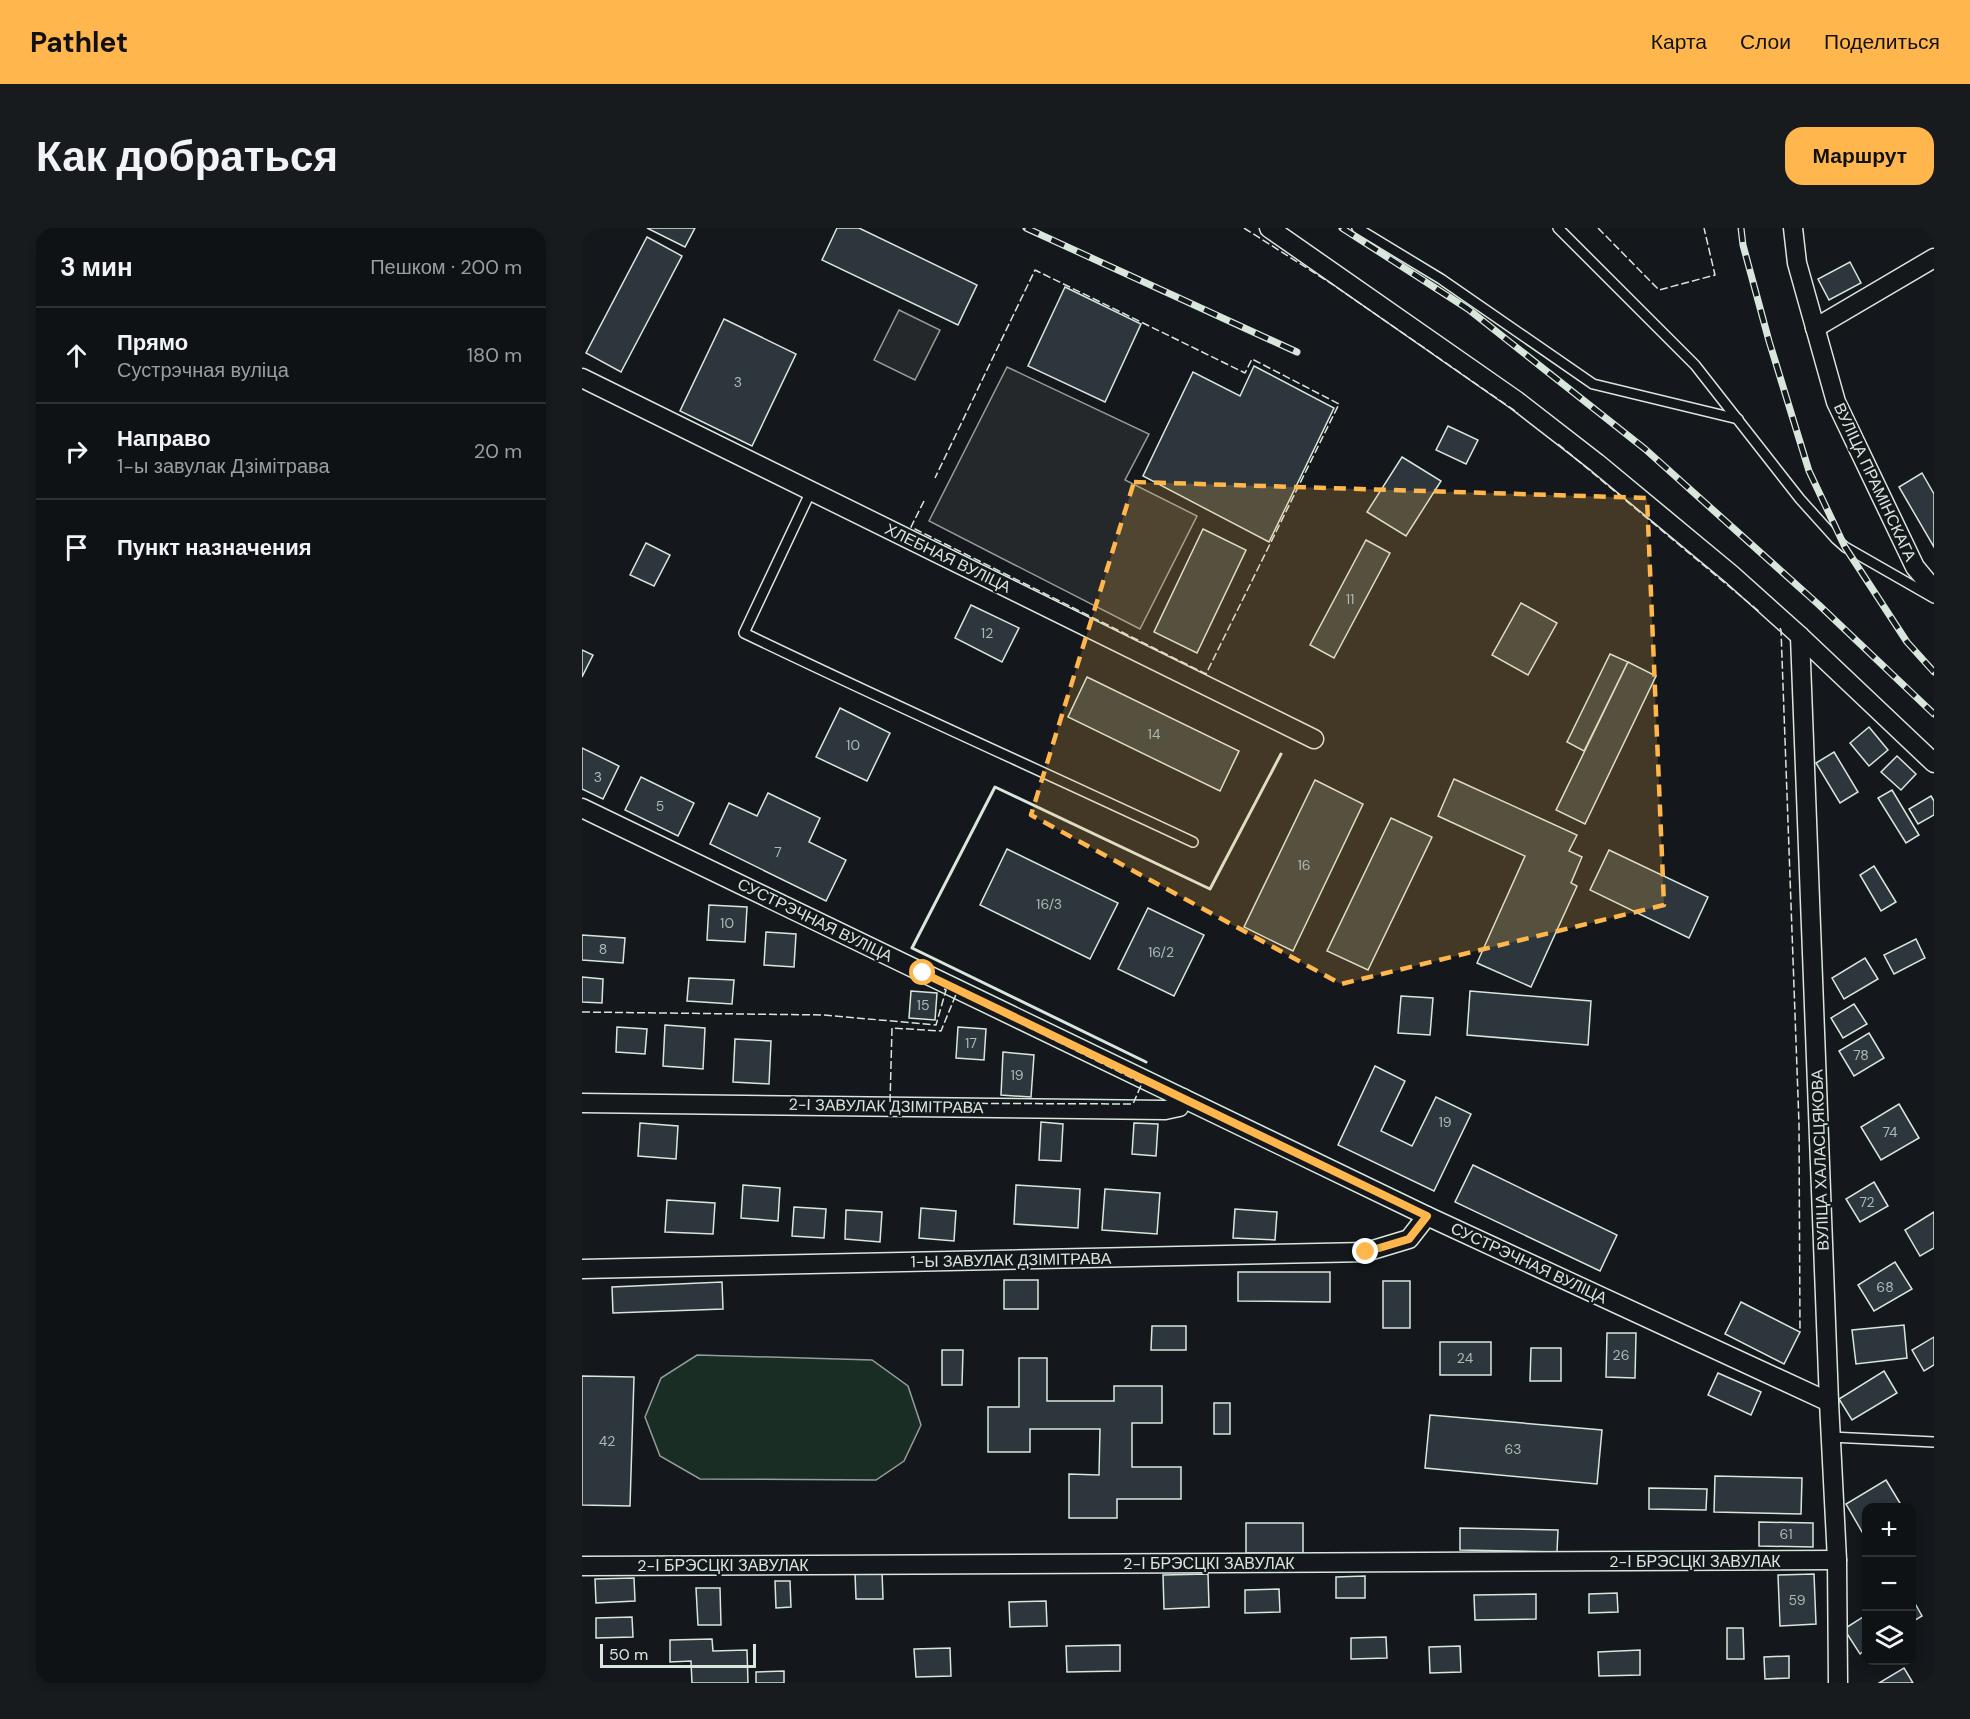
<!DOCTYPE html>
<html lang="ru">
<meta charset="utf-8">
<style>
body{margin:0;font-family:"DM Sans",sans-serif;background:#181b1e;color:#f1f3f6}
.controls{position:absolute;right:18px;bottom:18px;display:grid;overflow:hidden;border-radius:12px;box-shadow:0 3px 9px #0003}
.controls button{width:54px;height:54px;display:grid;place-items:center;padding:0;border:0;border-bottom:2px solid #2f3234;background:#0f1215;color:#f1f3f6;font:30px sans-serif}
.scale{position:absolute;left:18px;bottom:15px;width:156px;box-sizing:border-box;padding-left:6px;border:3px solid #d8e6dc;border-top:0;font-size:16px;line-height:21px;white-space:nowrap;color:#d8e6dc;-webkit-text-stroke:4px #14181c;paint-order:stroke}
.stop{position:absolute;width:18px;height:18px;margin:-14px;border:4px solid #ffb74d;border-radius:50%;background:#fff}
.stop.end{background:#ffb74d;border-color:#fff;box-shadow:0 2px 6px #0008}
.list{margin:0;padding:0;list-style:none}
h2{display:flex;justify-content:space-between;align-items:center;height:78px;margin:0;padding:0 24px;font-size:26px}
h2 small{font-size:20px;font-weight:400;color:#9b9ea0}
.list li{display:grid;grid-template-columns:39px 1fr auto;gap:18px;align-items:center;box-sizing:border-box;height:96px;padding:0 24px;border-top:2px solid #2f3234}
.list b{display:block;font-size:22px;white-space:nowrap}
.list p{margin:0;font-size:20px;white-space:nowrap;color:#9b9ea0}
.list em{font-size:20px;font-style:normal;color:#9b9ea0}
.icon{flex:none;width:33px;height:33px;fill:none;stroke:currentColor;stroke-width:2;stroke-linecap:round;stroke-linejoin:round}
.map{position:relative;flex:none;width:1352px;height:1455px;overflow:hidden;border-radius:18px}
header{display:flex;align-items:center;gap:36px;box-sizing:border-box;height:84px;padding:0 30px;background:#ffb74d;color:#111}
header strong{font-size:28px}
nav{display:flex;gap:33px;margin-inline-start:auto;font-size:21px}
.intro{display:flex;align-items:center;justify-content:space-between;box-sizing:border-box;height:144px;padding:0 36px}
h1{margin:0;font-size:42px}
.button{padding:15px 27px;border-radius:18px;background:#ffb74d;color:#111;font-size:21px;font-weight:700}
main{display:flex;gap:36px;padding:0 36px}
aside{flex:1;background:#0f1215;border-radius:18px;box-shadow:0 3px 9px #0003}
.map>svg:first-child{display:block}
</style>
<header>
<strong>Pathlet</strong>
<nav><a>Карта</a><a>Слои</a><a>Поделиться</a></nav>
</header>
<div class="intro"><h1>Как добраться</h1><a class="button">Маршрут</a></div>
<main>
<aside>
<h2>3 мин<small>Пешком · 200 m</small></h2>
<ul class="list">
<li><svg class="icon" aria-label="ahead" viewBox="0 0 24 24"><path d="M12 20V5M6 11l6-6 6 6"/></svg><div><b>Прямо</b><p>Сустрэчная вуліца</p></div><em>180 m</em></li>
<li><svg class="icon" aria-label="right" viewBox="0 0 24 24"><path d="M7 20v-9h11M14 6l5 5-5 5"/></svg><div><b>Направо</b><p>1-ы завулак Дзімітрава</p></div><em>20 m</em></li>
<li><svg class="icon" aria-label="arrive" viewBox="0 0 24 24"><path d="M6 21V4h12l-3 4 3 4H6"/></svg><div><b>Пункт назначения</b></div></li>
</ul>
</aside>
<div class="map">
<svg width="1352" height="1455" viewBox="0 0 1352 1455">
<rect width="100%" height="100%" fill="#14181c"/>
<path fill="#1a2d24" stroke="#939e99" stroke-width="1.5" d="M 115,1127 L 290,1132 L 326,1158 L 339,1197 L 322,1233 L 294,1252 L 118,1251 L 78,1228 L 63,1189 L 79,1150 Z"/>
<g fill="#24282b" stroke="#939e99" stroke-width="1.5">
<path d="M 317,82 L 358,102 L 333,152 L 292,132 Z"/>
<path d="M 425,139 L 567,206 L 543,252 L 615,288 L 558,401 L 347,293 Z"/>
</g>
<g fill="#2c363c" stroke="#d8e6dc" stroke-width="1.5">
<path d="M 65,0 L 113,0 L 103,19 Z"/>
<path d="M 255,0 L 277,0 L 395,57 L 376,97 L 240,32 Z"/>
<path d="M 65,9 L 100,28 L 39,144 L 4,125 Z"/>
<path d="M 1268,34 L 1279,55 L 1247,72 L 1236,51 Z"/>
<path d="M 483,59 L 559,96 L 523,174 L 446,138 Z"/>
<path d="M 142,91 L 214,126 L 170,218 L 98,183 Z"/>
<path d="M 672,138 L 752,180 L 687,314 L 561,248 L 611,144 L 658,168 Z"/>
<path d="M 866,198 L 896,212 L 884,236 L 854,222 Z"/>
<path d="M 820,229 L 859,253 L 824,308 L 785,284 Z"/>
<path d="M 1340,245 L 1352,266 L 1352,319 L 1317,259 Z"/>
<path d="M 621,301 L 664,322 L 615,425 L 572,404 Z"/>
<path d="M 784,312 L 808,325 L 752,430 L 728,417 Z"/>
<path d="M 64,315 L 88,327 L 72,358 L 48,347 Z"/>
<path d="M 939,375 L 975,395 L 946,447 L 910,427 Z"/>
<path d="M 389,377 L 437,400 L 420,434 L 373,410 Z"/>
<path d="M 0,422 L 11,427 L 0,449 Z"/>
<path d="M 1028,426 L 1046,434 L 1002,523 L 985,514 Z"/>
<path d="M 1046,434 L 1074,448 L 1003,596 L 974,582 Z"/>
<path d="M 505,449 L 657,523 L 638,563 L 486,489 Z"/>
<path d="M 258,480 L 308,505 L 285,553 L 234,529 Z"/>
<path d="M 1287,499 L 1306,522 L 1287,538 L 1268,515 Z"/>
<path d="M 0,520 L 37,538 L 21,571 L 0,561 Z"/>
<path d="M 1252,524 L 1276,564 L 1258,575 L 1234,535 Z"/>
<path d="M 1315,528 L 1334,546 L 1319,562 L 1299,544 Z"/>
<path d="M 59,549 L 112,575 L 96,608 L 43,582 Z"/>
<path d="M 872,551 L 995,607 L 987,623 L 1000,629 L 989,655 L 995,658 L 949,759 L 895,735 L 943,628 L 856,588 Z"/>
<path d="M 733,552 L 781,576 L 711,723 L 662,699 Z"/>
<path d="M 1310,562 L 1337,607 L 1324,615 L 1296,570 Z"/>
<path d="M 186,565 L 238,590 L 227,614 L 264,632 L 244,673 L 128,616 L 147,575 L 175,588 Z"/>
<path d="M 1349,568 L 1352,573 L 1352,587 L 1336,596 L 1327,581 Z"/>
<path d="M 809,590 L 850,609 L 786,742 L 745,723 Z"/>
<path d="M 425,621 L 536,675 L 508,731 L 398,677 Z"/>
<path d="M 1027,622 L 1126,669 L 1107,710 L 1008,662 Z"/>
<path d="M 1292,638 L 1314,674 L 1299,683 L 1278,647 Z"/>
<path d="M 127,677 L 165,679 L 163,714 L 125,712 Z"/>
<path d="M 566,680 L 622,707 L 592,768 L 536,741 Z"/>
<path d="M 184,704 L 214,706 L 212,739 L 182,737 Z"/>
<path d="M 0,707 L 43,710 L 41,735 L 0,732 Z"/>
<path d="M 1334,711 L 1343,730 L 1312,746 L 1302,727 Z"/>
<path d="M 1283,730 L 1296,751 L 1262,771 L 1250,750 Z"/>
<path d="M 0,749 L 21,751 L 20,775 L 0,774 Z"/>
<path d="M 107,750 L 152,752 L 150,776 L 105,773 Z"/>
<path d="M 329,763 L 355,765 L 353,792 L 327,790 Z"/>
<path d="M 888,763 L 1009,773 L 1006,817 L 885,807 Z"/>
<path d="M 819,768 L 851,770 L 848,807 L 816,805 Z"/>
<path d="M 1272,776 L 1285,796 L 1261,810 L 1249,790 Z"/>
<path d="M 83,797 L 123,800 L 121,841 L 81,838 Z"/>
<path d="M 35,799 L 65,801 L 63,826 L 34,824 Z"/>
<path d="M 376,799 L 404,801 L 402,832 L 374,830 Z"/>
<path d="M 1287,805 L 1302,830 L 1272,848 L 1257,823 Z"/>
<path d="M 153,811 L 189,813 L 187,856 L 151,854 Z"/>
<path d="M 421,824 L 452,827 L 449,869 L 419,867 Z"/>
<path d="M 793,838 L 823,853 L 799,903 L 830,918 L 854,869 L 889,886 L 852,963 L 756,917 Z"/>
<path d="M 1317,876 L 1337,910 L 1299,932 L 1279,899 Z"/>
<path d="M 459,894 L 481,896 L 479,933 L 457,932 Z"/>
<path d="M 58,895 L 96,898 L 94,931 L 56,928 Z"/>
<path d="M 552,895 L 576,896 L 574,928 L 550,926 Z"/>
<path d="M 891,937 L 1035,1007 L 1018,1043 L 873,974 Z"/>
<path d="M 1292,954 L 1306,978 L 1278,994 L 1264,971 Z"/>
<path d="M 161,957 L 198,960 L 196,993 L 159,990 Z"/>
<path d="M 434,957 L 498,961 L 496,1000 L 432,996 Z"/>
<path d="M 523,961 L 578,965 L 575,1006 L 520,1002 Z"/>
<path d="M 85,972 L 133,975 L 131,1006 L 83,1004 Z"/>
<path d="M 212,979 L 244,981 L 242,1010 L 210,1008 Z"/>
<path d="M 339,980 L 374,983 L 372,1013 L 337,1010 Z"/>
<path d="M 653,981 L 695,984 L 693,1012 L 651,1010 Z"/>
<path d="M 264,982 L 300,984 L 298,1014 L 263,1011 Z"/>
<path d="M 1352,984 L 1352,1020 L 1338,1028 L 1323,1002 Z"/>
<path d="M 1313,1034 L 1330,1061 L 1292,1083 L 1276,1057 Z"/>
<path d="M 656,1044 L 748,1044 L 748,1074 L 656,1073 Z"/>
<rect x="422" y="1052" width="34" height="29"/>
<rect x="801" y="1053" width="27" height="47"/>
<path d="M 140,1054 L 141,1081 L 31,1085 L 30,1059 Z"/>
<path d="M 1159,1074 L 1218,1104 L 1202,1136 L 1143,1106 Z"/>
<path d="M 1322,1097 L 1325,1130 L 1274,1136 L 1270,1102 Z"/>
<path d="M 570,1098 L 604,1098 L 604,1122 L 569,1122 Z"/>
<path d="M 1025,1105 L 1054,1105 L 1053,1150 L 1024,1149 Z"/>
<path d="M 1352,1109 L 1352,1137 L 1342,1143 L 1330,1122 Z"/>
<rect x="858" y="1114" width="51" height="33"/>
<path d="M 949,1120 L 979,1120 L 979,1153 L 948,1153 Z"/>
<path d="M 360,1122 L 381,1122 L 380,1157 L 360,1157 Z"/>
<path d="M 437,1130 L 465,1130 L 465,1173 L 532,1173 L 532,1158 L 580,1158 L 580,1195 L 550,1195 L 550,1239 L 599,1239 L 599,1271 L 535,1271 L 535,1290 L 487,1290 L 487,1246 L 517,1247 L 518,1201 L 448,1201 L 448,1224 L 406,1224 L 406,1179 L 437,1179 Z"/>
<path d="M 1302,1143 L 1315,1165 L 1270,1192 L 1257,1171 Z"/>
<path d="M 1136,1145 L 1179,1164 L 1169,1187 L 1126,1167 Z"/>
<path d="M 0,1148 L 52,1149 L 48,1278 L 0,1277 Z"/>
<rect x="632" y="1175" width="16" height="31"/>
<path d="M 848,1187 L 1020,1202 L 1015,1256 L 843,1240 Z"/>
<path d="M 1133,1248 L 1220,1250 L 1219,1286 L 1132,1284 Z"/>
<path d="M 1304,1252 L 1321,1280 L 1284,1280 L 1283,1309 L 1264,1276 Z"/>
<path d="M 1067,1260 L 1125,1261 L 1124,1282 L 1067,1281 Z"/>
<path d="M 1177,1294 L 1231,1295 L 1231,1319 L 1177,1318 Z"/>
<rect x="664" y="1295" width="57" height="30"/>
<path d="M 878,1300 L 976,1302 L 975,1324 L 878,1322 Z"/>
<path d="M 300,1344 L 301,1371 L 274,1371 L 273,1345 Z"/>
<path d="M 626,1346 L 627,1379 L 582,1381 L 581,1347 Z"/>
<path d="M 1232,1346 L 1234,1396 L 1198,1398 L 1196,1347 Z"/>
<path d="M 783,1348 L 783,1370 L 754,1370 L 754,1349 Z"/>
<path d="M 52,1350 L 53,1373 L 14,1375 L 13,1351 Z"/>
<path d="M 193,1353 L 208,1353 L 209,1379 L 194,1380 Z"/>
<path d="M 114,1360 L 138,1360 L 139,1397 L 116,1397 Z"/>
<path d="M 697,1361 L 698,1384 L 663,1385 L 663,1362 Z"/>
<path d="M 1035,1365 L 1036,1384 L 1007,1385 L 1007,1366 Z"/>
<path d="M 954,1366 L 954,1391 L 893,1392 L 892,1367 Z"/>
<path d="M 1330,1370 L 1340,1388 L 1330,1394 Z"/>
<path d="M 464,1373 L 465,1398 L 428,1399 L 427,1374 Z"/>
<path d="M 1284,1387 L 1284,1421 L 1278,1426 L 1262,1401 Z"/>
<path d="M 50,1389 L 51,1409 L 14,1410 L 14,1390 Z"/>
<path d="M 1145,1400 L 1161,1400 L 1162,1431 L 1145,1431 Z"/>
<path d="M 804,1409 L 805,1430 L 769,1431 L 769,1410 Z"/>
<path d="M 130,1411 L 131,1423 L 165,1422 L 166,1455 L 110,1455 L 109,1433 L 88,1434 L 88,1412 Z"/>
<path d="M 538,1417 L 538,1443 L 485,1444 L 484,1418 Z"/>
<path d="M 878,1418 L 879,1444 L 848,1445 L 847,1419 Z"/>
<path d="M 368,1420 L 369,1448 L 334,1449 L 332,1421 Z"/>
<path d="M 1058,1422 L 1058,1447 L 1017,1448 L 1016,1424 Z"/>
<path d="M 1207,1428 L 1207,1450 L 1183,1451 L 1182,1429 Z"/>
<path d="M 1322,1440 L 1331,1455 L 1297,1455 Z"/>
<path d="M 202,1443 L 202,1455 L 174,1455 L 174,1444 Z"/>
</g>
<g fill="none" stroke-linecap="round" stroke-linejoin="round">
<g stroke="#d8e6dc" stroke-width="12">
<g id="lane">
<path d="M 775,0 L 859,51 L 1011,156 L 1156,191"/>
<path d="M 976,0 L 1113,137 L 1218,271 L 1254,311 L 1263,319 L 1352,370"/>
<path d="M 229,263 L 162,405 C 311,477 462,544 611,614"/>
<path d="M 1249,1209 L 1352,1214"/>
</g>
</g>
<g stroke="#d8e6dc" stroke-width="21">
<g id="street">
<path d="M 687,0 L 935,173 L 1015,235 L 1150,347 L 1218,408 L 1352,535"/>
<path d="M 1211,0 L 1215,35 L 1254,174 L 1333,339 L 1352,362"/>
<path d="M 1233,100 L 1352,30"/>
<path d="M 0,150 L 732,511"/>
<path d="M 1218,408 L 1247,1174 L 1255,1332 L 1256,1455"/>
<path d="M 0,580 L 845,988 L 1247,1174"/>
<path d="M 0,875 L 583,882 L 597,879 L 601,870"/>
<path d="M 0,1041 L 784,1024 L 827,1011 L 845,988"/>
<path d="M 0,1338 L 1255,1332"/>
</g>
</g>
<use href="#lane" stroke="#14181c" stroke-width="9"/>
<use href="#street" stroke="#14181c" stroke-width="18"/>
<g stroke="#d8e6dc" stroke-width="7">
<g id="rail">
<path d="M 444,0 L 715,124"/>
<path d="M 760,0 L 886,81 L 1063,221 L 1237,377 L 1352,486"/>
<path d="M 1159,0 L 1161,17 L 1187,113 L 1227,243 L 1263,319 L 1325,414 L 1352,444"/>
</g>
</g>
<use href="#rail" stroke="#14181c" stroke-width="4.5" stroke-dasharray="14" stroke-linecap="butt"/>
<g stroke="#d8e6dc" stroke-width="1.5" stroke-dasharray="8 3" stroke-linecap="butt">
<path d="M 662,0 L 750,56 L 936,185"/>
<path d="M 1016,0 L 1077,62 L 1133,47 L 1122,0"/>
<path d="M 976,216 L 1179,385"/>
<path d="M 342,273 L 329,299 L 624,446 L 757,176 L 670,131 L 663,145 L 453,42 L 353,250"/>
<path d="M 1198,400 L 1199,402 L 1217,896 L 1218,1104"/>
<path d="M 375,764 L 560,855 L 551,876 L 308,875 L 310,800 L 359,803 Z"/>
<path d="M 0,784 L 242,787 L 354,797 L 364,762 L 362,761"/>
</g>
<path stroke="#d8e6dc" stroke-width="3" d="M 564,834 L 330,720 L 413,559 L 628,661 L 699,526"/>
</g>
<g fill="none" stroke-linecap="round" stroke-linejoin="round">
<path stroke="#ffb74d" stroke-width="8" d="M 341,745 L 845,988 L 827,1011 L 784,1024"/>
</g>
<path fill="#ffb74d" fill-opacity="0.2" stroke="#ffb74d" stroke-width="4.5" stroke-dasharray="12 8" stroke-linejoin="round" d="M 552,254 L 1065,270 L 1082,677 L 759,756 L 449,587 Z"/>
<g text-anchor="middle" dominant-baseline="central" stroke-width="4.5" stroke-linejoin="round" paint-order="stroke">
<g font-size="14" fill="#adbab4">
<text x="156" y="154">3</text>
<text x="768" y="371">11</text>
<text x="405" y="405">12</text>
<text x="572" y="506">14</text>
<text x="271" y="517">10</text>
<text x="16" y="549">3</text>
<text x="78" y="578">5</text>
<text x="196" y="624">7</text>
<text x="722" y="637">16</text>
<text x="467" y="676">16/3</text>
<text x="145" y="695">10</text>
<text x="21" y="721">8</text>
<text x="579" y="724">16/2</text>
<text x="341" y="777">15</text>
<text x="389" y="815">17</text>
<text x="1279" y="827">78</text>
<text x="435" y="847">19</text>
<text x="863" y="894">19</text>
<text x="1308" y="904">74</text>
<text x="1285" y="974">72</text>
<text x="1303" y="1059">68</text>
<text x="1039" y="1127">26</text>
<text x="883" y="1130">24</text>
<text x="25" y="1213">42</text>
<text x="931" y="1221">63</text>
<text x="1204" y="1306">61</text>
<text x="1215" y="1372">59</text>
</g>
<g font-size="16" fill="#d8e6dc" stroke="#14181c">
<text transform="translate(1293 254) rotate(65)">ВУЛІЦА ПРАМІНСКАГА</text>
<text transform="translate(366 330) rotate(26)">ХЛЕБНАЯ ВУЛІЦА</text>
<text transform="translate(233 692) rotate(26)">СУСТРЭЧНАЯ ВУЛІЦА</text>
<text transform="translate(304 878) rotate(1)">2-І ЗАВУЛАК ДЗІМІТРАВА</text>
<text transform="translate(1238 932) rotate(-92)">ВУЛІЦА ХАЛАСЦЯКОВА</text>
<text transform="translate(429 1032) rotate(-1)">1-Ы ЗАВУЛАК ДЗІМІТРАВА</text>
<text transform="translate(947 1035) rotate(25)">СУСТРЭЧНАЯ ВУЛІЦА</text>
<text x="1113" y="1333">2-І БРЭСЦКІ ЗАВУЛАК</text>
<text x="627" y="1335">2-І БРЭСЦКІ ЗАВУЛАК</text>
<text x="141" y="1337">2-І БРЭСЦКІ ЗАВУЛАК</text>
</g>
</g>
</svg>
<div class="controls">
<button>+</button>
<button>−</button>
<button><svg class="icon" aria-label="layers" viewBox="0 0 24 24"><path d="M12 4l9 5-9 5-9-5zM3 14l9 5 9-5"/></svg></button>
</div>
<div class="scale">50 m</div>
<div class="stop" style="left:341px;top:745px"></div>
<div class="stop end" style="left:784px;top:1024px"></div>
</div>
</main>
